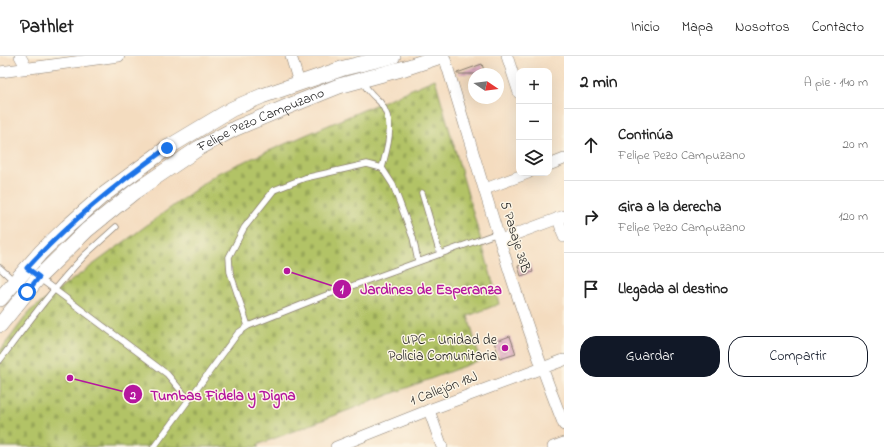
<!DOCTYPE html>
<html lang="es">
<meta charset="utf-8">
<style>
body{margin:0;font-family:"Indie Flower",sans-serif;background:#f6f6f6;color:#222}
.controls{position:absolute;right:12px;top:12px;display:grid;overflow:hidden;border-radius:8px;box-shadow:0 4px 16px #0002}
.controls button{width:36px;height:36px;display:grid;place-items:center;padding:0;border:0;border-bottom:1px solid #e0e0e0;background:#fff;color:#222;font:20px sans-serif}
.compass{position:absolute;left:468px;top:12px;width:36px;height:36px;border-radius:50%;background:#fff;box-shadow:0 4px 16px #0002;rotate:103deg}
.stop{position:absolute;width:12px;height:12px;margin:-9px;border:3px solid #1a73e8;border-radius:50%;background:#fff}
.stop.end{background:#1a73e8;border-color:#fff;box-shadow:0 1px 4px #0008}
.list{margin:0;padding:0;list-style:none}
h2{display:flex;justify-content:space-between;align-items:center;height:52px;margin:0;padding:0 16px;font-size:17px}
h2 small{font-size:13px;font-weight:400;color:#767676}
.list li{display:grid;grid-template-columns:26px 1fr auto;gap:12px;align-items:center;box-sizing:border-box;height:72px;padding:0 16px;border-top:1px solid #e0e0e0}
.list b{display:block;font-size:15px;white-space:nowrap}
.list p{margin:0;font-size:13px;white-space:nowrap;color:#767676}
.list em{font-size:13px;font-style:normal;color:#767676}
.actions{display:flex;gap:8px;padding:12px 16px}
.actions a{flex:1;padding:9px 0;border:1px solid #111827;border-radius:16px;text-align:center;font-size:14px;color:#111827}
.actions .main{background:#111827;color:#fff}
.icon{flex:none;width:22px;height:22px;fill:none;stroke:currentColor;stroke-width:2;stroke-linecap:round;stroke-linejoin:round}
.map{position:relative;flex:none;width:564px;height:391px;overflow:hidden}
header{display:flex;align-items:center;gap:24px;box-sizing:border-box;height:56px;padding:0 20px;background:#fff;border-bottom:1px solid #e0e0e0}
header strong{font-size:19px}
nav{display:flex;gap:22px;margin-inline-start:auto;font-size:14px}
main{display:flex}
aside{flex:1;background:#fff}
.map>svg:first-child{display:block}
</style>
<header>
<strong>Pathlet</strong>
<nav><a>Inicio</a><a>Mapa</a><a>Nosotros</a><a>Contacto</a></nav>
</header>
<main>
<div class="map">
<svg width="564" height="391" viewBox="0 0 564 391">
<defs>
<pattern id="cemetery-stones" width="16" height="16" patternUnits="userSpaceOnUse"><rect width="16" height="16" fill="#b2c366"/><path d="M2 7V4a2 2 0 0 1 4 0v3zM10 15v-3a2 2 0 0 1 4 0v3z" fill="#98a758"/></pattern>
<pattern id="building-cross-hatch" width="8" height="8" patternUnits="userSpaceOnUse"><rect width="8" height="8" fill="#e1adc4"/><path d="M0 0l8 8M0 8l8-8" fill="none" stroke="#c094a8"/></pattern>
</defs>
<rect width="100%" height="100%" fill="#fcf5e5"/>
<filter id="ink" filterUnits="userSpaceOnUse"><feTurbulence type="fractalNoise" baseFrequency=".025" numOctaves="2"/><feDisplacementMap in="SourceGraphic" scale="8" xChannelSelector="R" yChannelSelector="G"/><feConvolveMatrix kernelMatrix="1 2 1 2 8 2 1 2 1" color-interpolation-filters="sRGB"/></filter>
<filter id="wash" filterUnits="userSpaceOnUse"><feTurbulence type="fractalNoise" baseFrequency=".012" numOctaves="4" result="noise"/><feDisplacementMap in="SourceGraphic" scale="16" xChannelSelector="R" yChannelSelector="G"/><feGaussianBlur stdDeviation="0.9" result="paint"/><feColorMatrix in="noise" values="0 0 0 0 0 0 0 0 0 0 0 0 0 0 0 0 0 1.4 0 .05"/><feComposite in="paint" operator="in"/></filter>
<g filter="url(#wash)">
<rect width="100%" height="100%" fill="#f4dcbf"/>
<path fill="url(#cemetery-stones)" stroke="#677041" d="M 435,23 L 499,248 L 468,260 L 480,304 L 257,389 L 259,391 L 0,391 L 0,295 L 30,255 L 218,117 Z"/>
<g id="blocks">
<g fill="url(#building-cross-hatch)">
<path d="M 482,8 L 485,18 L 457,18 L 457,17 Z"/>
<path d="M 529,206 L 533,216 L 521,220 L 518,210 Z"/>
<path d="M 510,280 L 516,298 L 500,303 L 494,286 Z"/>
</g>
</g>
</g>
<g filter="url(#ink)">
<use href="#blocks" fill-opacity="0" stroke="#887c6e" stroke-width="1"/>
<g fill="none" stroke-linecap="round" stroke-linejoin="round">
<g stroke="#887c6e" stroke-width="7">
<g id="service">
<path d="M 362,24 C 364,28 366,32 369,35 C 372,39 376,42 380,46 C 396,68 388,88 382,112"/>
<path d="M 422,137 L 440,198"/>
<path d="M 0,212 L 14,225"/>
<path d="M 39,222 L 167,318 L 189,344"/>
<path d="M 248,270 L 230,216 L 229,201 L 244,172 L 274,134 L 305,122 L 367,108 L 382,112 L 393,129 L 413,182 L 418,205"/>
<path d="M 0,304 C 27,268 54,231 86,198 C 96,189 106,180 116,171"/>
<path d="M 154,391 L 238,277 L 248,270 L 324,240 L 498,177"/>
</g>
</g>
<g stroke="#887c6e" stroke-width="12">
<g id="minor">
<path d="M 20,0 L 26,11"/>
<path d="M 291,0 L 299,27"/>
<path d="M 444,0 C 482,124 516,249 564,369"/>
<path d="M 507,0 L 519,37"/>
<path d="M 0,16 L 119,0"/>
<path d="M 549,109 L 564,103"/>
<path d="M 485,133 L 528,117"/>
<path d="M 558,162 L 564,181"/>
<path d="M 500,184 L 564,160"/>
<path d="M 429,354 L 442,391"/>
<path d="M 336,391 L 429,354 L 564,304"/>
<path d="M 553,391 L 564,387"/>
</g>
</g>
<g stroke="#887c6e" stroke-width="16">
<g id="secondary">
<path d="M 0,243 L 41,196 L 67,171 L 102,140 L 167,92 L 232,53 L 262,40 L 344,12 L 393,0"/>
<path id="s1" d="M 0,269 L 39,221 L 87,174 L 134,136 L 199,92 L 236,72 L 289,50 L 339,30 L 405,12 L 441,0"/>
</g>
</g>
<use href="#service" stroke="#fff" stroke-width="5.5"/>
<use href="#minor" stroke="#fff" stroke-width="11"/>
<use href="#secondary" stroke="#fff" stroke-width="15"/>
</g>
</g>
<g fill="none" stroke-linecap="round" stroke-linejoin="round" filter="url(#ink)">
<path stroke="#1a73e8" stroke-width="5" d="M 27,236 L 39,221 L 27,212 C 69,166 116,128 167,92"/>
</g>
<circle fill="#b5179e" stroke="#fcf5e5" stroke-width="1.5" cx="505" cy="292" r="4"/>
<g text-anchor="middle" dominant-baseline="central" stroke-width="3" stroke-linejoin="round" paint-order="stroke">
<g font-size="14" fill="#1c1c1c" stroke="#fcf5e5">
<text stroke="none"><textPath href="#s1" startOffset="336">Felipe Pezo Campuzano</textPath></text>
<text transform="translate(515 181) rotate(73)">5 Pasaje 38B</text>
<text transform="translate(444 333) rotate(-21)">1 Callejón 18J</text>
</g>
<g font-size="14" fill="#1c1c1c" stroke="#fcf5e5" text-anchor="end">
<text x="497" y="284">UPC - Unidad de<tspan x="497" dy="16">Policia Comunitaria</tspan></text>
</g>
</g>
<path fill="none" stroke="#b5179e" stroke-width="1.5" d="M287 215L342 233M70 322L133 338"/>
<g fill="#b5179e" stroke="#fcf5e5" stroke-width="1.5">
<circle cx="287" cy="215" r="4"/>
<circle cx="70" cy="322" r="4"/>
<circle cx="342" cy="233" r="10"/>
<circle cx="133" cy="338" r="10"/>
</g>
<g font-size="12" text-anchor="middle" font-weight="bold" fill="#fff">
<text x="342" y="237">1</text>
<text x="133" y="343">2</text>
</g>
<g font-size="15" text-anchor="middle" font-weight="bold" fill="#b5179e" stroke="#fcf5e5" stroke-width="3" stroke-linejoin="round" paint-order="stroke">
<text x="431" y="238">Jardines de Esperanza</text>
<text x="223" y="344">Tumbas Fidela y Digna</text>
</g>
</svg>
<div class="controls">
<button>+</button>
<button>−</button>
<button><svg class="icon" aria-label="layers" viewBox="0 0 24 24"><path d="M12 4l9 5-9 5-9-5zM3 14l9 5 9-5"/></svg></button>
</div>
<svg class="compass" viewBox="-18 -18 36 36"><path d="M0-13l5 13h-10z" fill="#e53935"/><path d="M0 13l5-13h-10z" fill="#767676"/></svg>
<div class="stop" style="left:27px;top:236px"></div>
<div class="stop end" style="left:167px;top:92px"></div>
</div>
<aside>
<h2>2 min<small>A pie · 140 m</small></h2>
<ul class="list">
<li><svg class="icon" aria-label="ahead" viewBox="0 0 24 24"><path d="M12 20V5M6 11l6-6 6 6"/></svg><div><b>Continúa</b><p>Felipe Pezo Campuzano</p></div><em>20 m</em></li>
<li><svg class="icon" aria-label="right" viewBox="0 0 24 24"><path d="M7 20v-9h11M14 6l5 5-5 5"/></svg><div><b>Gira a la derecha</b><p>Felipe Pezo Campuzano</p></div><em>120 m</em></li>
<li><svg class="icon" aria-label="arrive" viewBox="0 0 24 24"><path d="M6 21V4h12l-3 4 3 4H6"/></svg><div><b>Llegada al destino</b></div></li>
</ul>
<div class="actions"><a class="main">Guardar</a><a>Compartir</a></div>
</aside>
</main>
